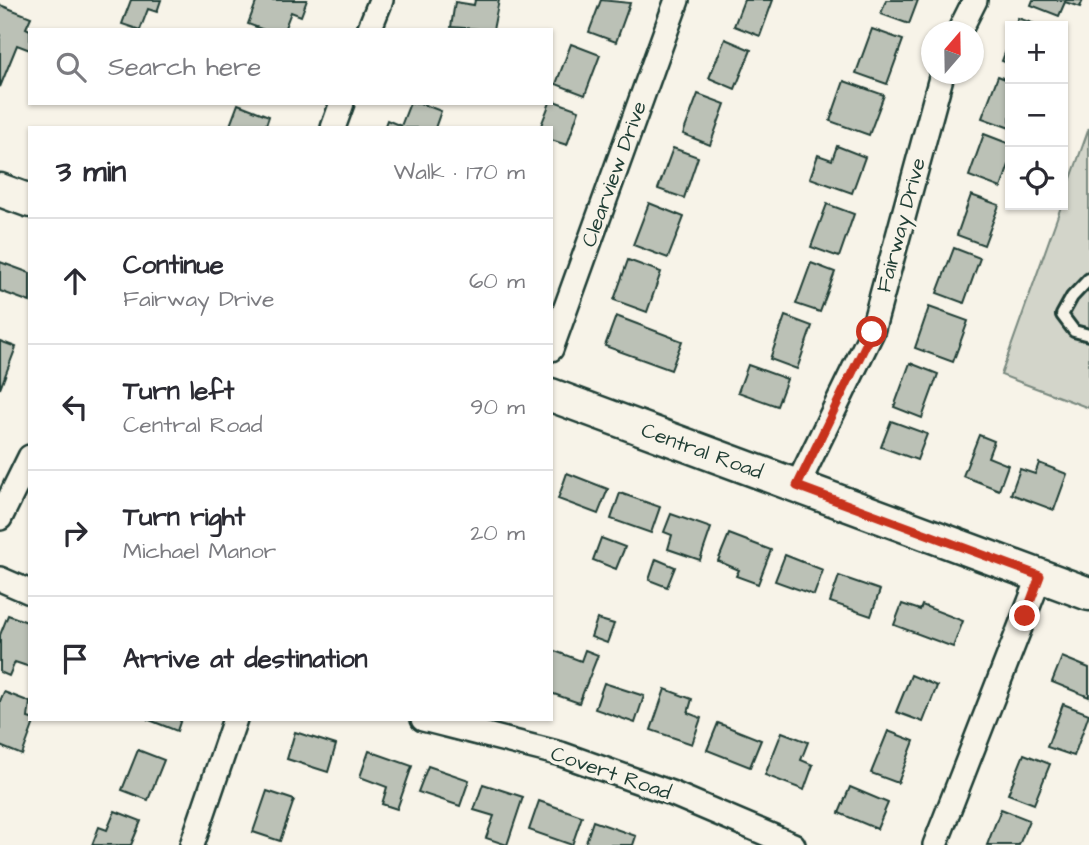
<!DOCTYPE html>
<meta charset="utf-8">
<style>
body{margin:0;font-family:"Architects Daughter",sans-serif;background:#f2f2f3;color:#2b2b33}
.controls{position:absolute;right:21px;top:21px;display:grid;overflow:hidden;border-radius:0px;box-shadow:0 2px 5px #0004}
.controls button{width:63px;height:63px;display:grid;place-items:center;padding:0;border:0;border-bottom:2px solid #e1e1e2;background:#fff;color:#2b2b33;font:35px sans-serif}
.compass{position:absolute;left:921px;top:21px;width:63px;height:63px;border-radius:50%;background:#fff;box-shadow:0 2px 5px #0004;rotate:20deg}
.stop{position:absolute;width:21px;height:21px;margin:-16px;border:5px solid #c8321e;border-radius:50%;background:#fff}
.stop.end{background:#c8321e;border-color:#fff;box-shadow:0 2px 7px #0008}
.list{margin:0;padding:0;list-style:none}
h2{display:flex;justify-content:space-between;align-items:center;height:91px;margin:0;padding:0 28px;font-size:30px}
h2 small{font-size:23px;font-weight:400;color:#7c7c81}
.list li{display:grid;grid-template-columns:46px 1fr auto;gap:21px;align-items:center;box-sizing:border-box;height:126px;padding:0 28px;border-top:2px solid #e1e1e2}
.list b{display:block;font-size:26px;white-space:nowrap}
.list p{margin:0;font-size:23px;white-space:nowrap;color:#7c7c81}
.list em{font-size:23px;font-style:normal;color:#7c7c81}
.icon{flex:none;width:38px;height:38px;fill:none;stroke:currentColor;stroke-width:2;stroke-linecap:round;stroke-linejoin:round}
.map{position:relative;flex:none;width:1089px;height:845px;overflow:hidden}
.search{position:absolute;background:#fff;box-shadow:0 2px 5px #0004;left:28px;top:28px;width:525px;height:77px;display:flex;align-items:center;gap:18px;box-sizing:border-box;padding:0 24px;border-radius:0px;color:#7c7c81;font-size:26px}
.panel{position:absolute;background:#fff;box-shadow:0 2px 5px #0004;left:28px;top:126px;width:525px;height:595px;border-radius:0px}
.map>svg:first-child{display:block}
</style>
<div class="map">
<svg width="1089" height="845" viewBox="0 0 1089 845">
<rect width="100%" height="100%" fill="#f7f3e8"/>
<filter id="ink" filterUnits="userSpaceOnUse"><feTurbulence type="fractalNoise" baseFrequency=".0143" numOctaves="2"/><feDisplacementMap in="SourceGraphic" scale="14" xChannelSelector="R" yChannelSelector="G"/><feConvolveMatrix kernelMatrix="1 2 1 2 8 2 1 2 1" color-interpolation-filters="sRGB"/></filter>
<g filter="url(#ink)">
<path fill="#d3d5ca" stroke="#79897f" stroke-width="2" d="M 1089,128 L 1089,408 L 1001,375 Z"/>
<g fill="#bbc1b6" stroke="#1f3d34" stroke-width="2">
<path d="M 131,0 L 161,0 L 157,12 L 148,9 L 140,30 L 122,24 Z"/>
<path d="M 257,0 L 307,0 L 301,16 L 291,12 L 284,30 L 264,30 L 248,24 Z"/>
<path d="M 475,0 L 499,0 L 493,30 L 451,27 L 455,2 L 474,5 Z"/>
<path d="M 601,0 L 630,3 L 616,42 L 589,32 Z"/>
<path d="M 744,0 L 773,0 L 760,36 L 734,26 Z"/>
<path d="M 886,0 L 918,0 L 909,24 L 881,14 Z"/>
<path d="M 1033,0 L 1083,0 L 1080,7 L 1065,2 L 1059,16 L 1031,5 Z"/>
<path d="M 0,5 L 31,17 L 26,28 L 30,30 L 30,50 L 17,45 L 0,87 Z"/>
<path d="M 1018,18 L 1040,26 L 1015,26 Z"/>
<path d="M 872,29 L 903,40 L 887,84 L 856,73 Z"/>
<path d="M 725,39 L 751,50 L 735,89 L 709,78 Z"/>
<path d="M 1010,40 L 1010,64 L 1002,61 Z"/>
<path d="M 571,44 L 600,55 L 585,95 L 556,84 Z"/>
<path d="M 998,76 L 1010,81 L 1010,128 L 982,118 Z"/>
<path d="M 844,81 L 884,95 L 869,135 L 830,121 Z"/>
<path d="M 698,94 L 725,104 L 710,145 L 683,134 Z"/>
<path d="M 551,100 L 579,110 L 567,145 L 551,140 L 551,128 L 540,128 Z"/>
<path d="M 410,103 L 420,103 L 441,111 L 435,128 L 384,128 L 387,120 L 401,126 Z"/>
<path d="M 238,104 L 269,116 L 265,128 L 229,128 Z"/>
<path d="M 984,134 L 1010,144 L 1010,162 L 1001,188 L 969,176 Z"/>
<path d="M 837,146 L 865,157 L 852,193 L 810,178 L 818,155 L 832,160 Z"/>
<path d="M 673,148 L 698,157 L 684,198 L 658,189 Z"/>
<path d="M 971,195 L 999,205 L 984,245 L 957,235 Z"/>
<path d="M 649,203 L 684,217 L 668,258 L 633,245 Z"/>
<path d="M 827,204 L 854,214 L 839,257 L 811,247 Z"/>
<path d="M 954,248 L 980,258 L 964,303 L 937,293 Z"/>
<path d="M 628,260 L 661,272 L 647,312 L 614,300 Z"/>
<path d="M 0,262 L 30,273 L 30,302 L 0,291 Z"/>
<path d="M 811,263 L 835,272 L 820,312 L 796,304 Z"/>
<path d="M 929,307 L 968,321 L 953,362 L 915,348 Z"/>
<path d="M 616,316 L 682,341 L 671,370 L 605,346 Z"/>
<path d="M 785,316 L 812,326 L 797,369 L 770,359 Z"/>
<path d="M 0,341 L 16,347 L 0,389 Z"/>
<path d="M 910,363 L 938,374 L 922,418 L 894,407 Z"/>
<path d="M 748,365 L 787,379 L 777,406 L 738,392 Z"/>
<path d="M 891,421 L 927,434 L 917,460 L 881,447 Z"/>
<path d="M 979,435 L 994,441 L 988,457 L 1008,465 L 999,490 L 963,476 Z"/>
<path d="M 1039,463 L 1067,474 L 1054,510 L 1011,494 L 1020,469 L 1035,474 Z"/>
<path d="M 567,473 L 608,489 L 598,514 L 558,499 Z"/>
<path d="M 620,493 L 660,507 L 651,533 L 611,519 Z"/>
<path d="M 671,514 L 711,528 L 700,560 L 668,549 L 672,535 L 664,532 Z"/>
<path d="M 729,534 L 771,550 L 758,584 L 736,576 L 739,570 L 718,561 Z"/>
<path d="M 601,538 L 625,547 L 616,569 L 593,560 Z"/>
<path d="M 785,555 L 823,570 L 814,595 L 775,581 Z"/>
<path d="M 656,559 L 675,567 L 667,587 L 649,580 Z"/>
<path d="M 839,576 L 880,590 L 871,616 L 830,602 Z"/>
<path d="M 902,604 L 920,610 L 922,605 L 963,621 L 953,647 L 894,625 Z"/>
<path d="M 8,615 L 30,623 L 30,667 L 15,662 L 9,676 L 0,672 L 0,635 Z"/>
<path d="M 597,619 L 614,624 L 607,643 L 591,637 Z"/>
<path d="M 585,650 L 598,655 L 579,703 L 551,693 L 551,661 L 555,651 L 581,661 Z"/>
<path d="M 1062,657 L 1089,668 L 1089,697 L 1052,682 Z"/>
<path d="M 911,675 L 937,686 L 923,722 L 896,712 Z"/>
<path d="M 604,683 L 644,696 L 635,723 L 595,709 Z"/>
<path d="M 665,689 L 692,699 L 688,713 L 701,718 L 692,744 L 651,730 Z"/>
<path d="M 4,692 L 30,702 L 28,718 L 35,720 L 22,755 L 0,746 L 0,701 Z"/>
<path d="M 1063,704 L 1089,714 L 1074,756 L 1047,747 Z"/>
<path d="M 147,719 L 181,719 L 177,731 Z"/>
<path d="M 718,723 L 761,740 L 750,767 L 707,750 Z"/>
<path d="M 888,731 L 914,741 L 898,783 L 871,773 Z"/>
<path d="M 295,732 L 336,745 L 328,772 L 287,759 Z"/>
<path d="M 782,732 L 808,742 L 801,760 L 813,765 L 804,790 L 765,775 Z"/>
<path d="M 138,750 L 164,760 L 148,800 L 122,790 Z"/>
<path d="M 369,751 L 412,766 L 397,809 L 382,804 L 387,787 L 360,777 Z"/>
<path d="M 1024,754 L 1050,764 L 1034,804 L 1008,794 Z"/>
<path d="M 428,766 L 469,780 L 460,806 L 418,792 Z"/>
<path d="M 483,784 L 523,797 L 507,845 L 486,838 L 494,816 L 474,810 Z"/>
<path d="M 850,787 L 888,803 L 877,829 L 839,813 Z"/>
<path d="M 267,791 L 294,800 L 280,841 L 253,832 Z"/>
<path d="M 539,801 L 582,816 L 572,845 L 529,830 Z"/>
<path d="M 1001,809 L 1029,820 L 1019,845 L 987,845 Z"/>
<path d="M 115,811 L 141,821 L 131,845 L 92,845 L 99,827 L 107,830 Z"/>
<path d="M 593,821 L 636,836 L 633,845 L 585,845 Z"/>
</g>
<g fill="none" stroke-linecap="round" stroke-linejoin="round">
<g stroke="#1f3d34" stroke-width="16">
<path id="lane" d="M 1089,279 L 1072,297 L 1062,315 L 1074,331 L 1089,335"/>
</g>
<g stroke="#1f3d34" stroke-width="28">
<g id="street">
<path d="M 369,30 L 381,0"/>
<path d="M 959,32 L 975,0"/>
<path d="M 333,128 L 342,103"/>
<path d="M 551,349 L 677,0"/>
<path d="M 797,486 L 872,332 L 942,74"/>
<path d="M 0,518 L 30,457"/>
<path d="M 0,579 L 30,592"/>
<path d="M 423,719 L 561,754 L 671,793 L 793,845"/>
<path d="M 192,845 L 235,719"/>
<path d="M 935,845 L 1040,576"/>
</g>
</g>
<g stroke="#1f3d34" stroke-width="37">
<g id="secondary">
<path d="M 0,190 L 30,201"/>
<path d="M 551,395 L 1089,594"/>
</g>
</g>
<use href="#lane" stroke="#f7f3e8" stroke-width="10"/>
<use href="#street" stroke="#f7f3e8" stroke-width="23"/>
<use href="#secondary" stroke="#f7f3e8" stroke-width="32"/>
</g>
</g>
<g fill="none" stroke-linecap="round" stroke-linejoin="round" filter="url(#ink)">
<path stroke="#c8321e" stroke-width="9" d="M 872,332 L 797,486 L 1040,576 L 1025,616"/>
</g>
<g text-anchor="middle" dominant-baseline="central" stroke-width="7" stroke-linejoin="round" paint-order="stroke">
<g font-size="21" fill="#1f3d34" stroke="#f7f3e8">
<text transform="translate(614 174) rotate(-70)">Clearview Drive</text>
<text transform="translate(901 225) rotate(-75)">Fairway Drive</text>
<text transform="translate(702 451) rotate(20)">Central Road</text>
<text transform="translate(611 773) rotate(19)">Covert Road</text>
</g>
</g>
</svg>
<div class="controls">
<button>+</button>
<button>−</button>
<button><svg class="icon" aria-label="locate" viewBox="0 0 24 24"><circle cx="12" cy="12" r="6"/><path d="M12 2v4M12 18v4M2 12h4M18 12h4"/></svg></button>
</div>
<svg class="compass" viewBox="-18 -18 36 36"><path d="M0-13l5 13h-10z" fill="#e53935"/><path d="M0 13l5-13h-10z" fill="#7c7c81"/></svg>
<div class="stop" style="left:872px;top:332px"></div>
<div class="stop end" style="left:1025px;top:616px"></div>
<div class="search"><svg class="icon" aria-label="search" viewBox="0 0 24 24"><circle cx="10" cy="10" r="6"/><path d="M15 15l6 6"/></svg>Search here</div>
<section class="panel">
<h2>3 min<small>Walk · 170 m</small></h2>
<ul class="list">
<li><svg class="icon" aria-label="ahead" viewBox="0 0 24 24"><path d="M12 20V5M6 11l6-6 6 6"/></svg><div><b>Continue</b><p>Fairway Drive</p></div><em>60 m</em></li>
<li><svg class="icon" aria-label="left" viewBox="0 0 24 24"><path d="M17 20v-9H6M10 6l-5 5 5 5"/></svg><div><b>Turn left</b><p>Central Road</p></div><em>90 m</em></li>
<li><svg class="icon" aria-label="right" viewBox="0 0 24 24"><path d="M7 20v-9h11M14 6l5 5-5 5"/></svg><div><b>Turn right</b><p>Michael Manor</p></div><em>20 m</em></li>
<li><svg class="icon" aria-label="arrive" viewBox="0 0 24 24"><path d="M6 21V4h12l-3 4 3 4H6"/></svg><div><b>Arrive at destination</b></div></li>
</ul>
</section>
</div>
